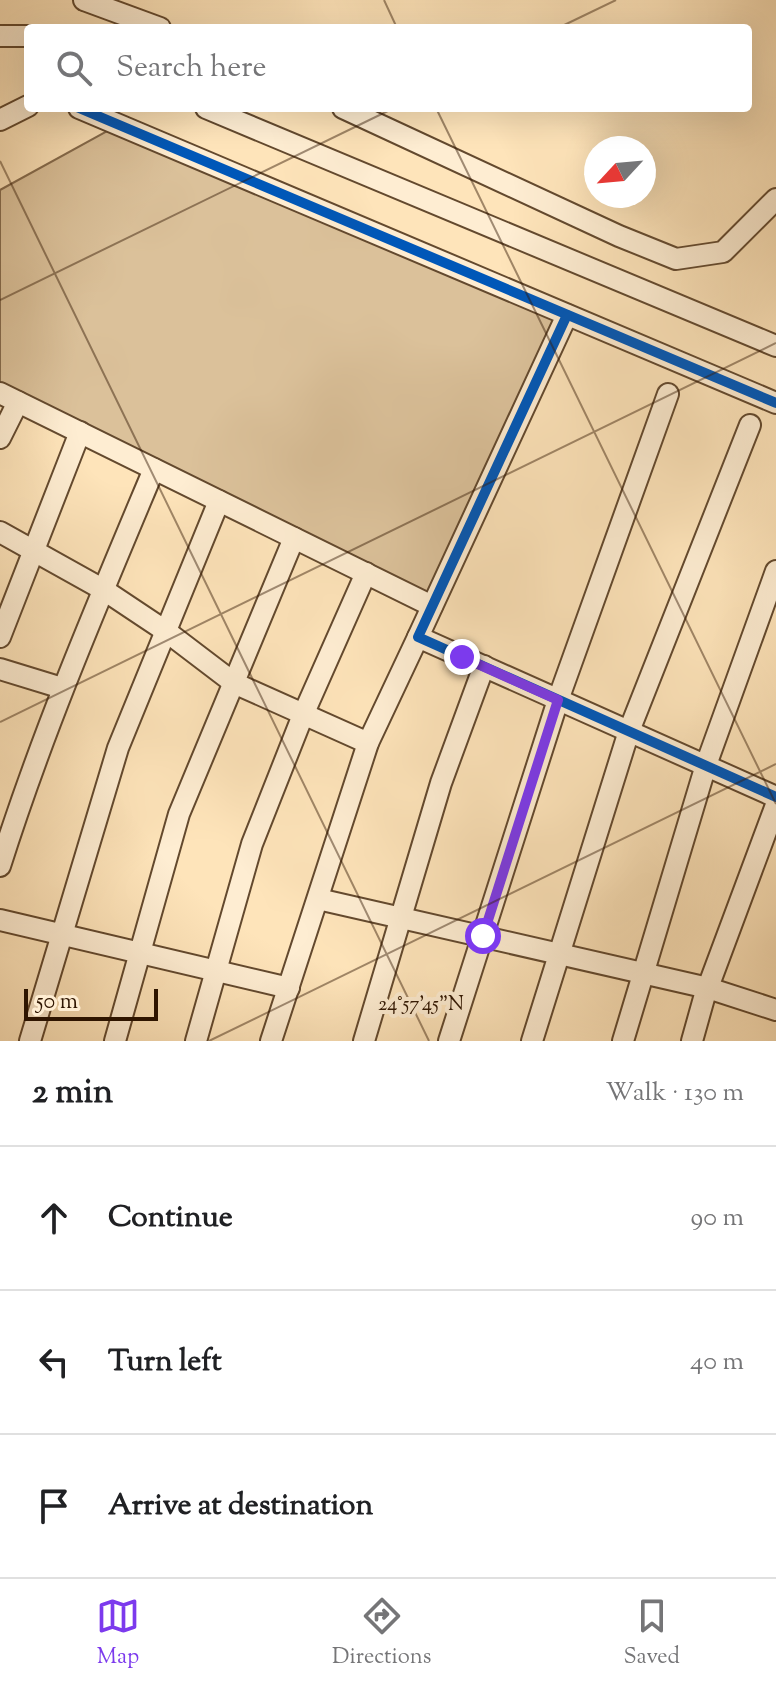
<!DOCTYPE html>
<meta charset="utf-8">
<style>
body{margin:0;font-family:"Sorts Mill Goudy",serif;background:#f2f2f2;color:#202124}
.compass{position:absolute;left:584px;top:136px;width:72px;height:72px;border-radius:50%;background:#fff;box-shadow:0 8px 32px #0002;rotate:244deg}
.scale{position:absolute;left:24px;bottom:20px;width:134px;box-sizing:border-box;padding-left:8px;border:4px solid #2f1500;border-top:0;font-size:22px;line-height:28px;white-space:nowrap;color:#2f1500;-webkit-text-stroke:6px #feedd2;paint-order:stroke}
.stop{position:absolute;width:24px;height:24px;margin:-18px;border:6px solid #7c3aed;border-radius:50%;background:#fff}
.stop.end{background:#7c3aed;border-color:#fff;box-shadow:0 2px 8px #0008}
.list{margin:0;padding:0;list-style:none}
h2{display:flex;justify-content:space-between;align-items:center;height:104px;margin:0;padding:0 32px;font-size:34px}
h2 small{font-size:26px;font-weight:400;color:#757577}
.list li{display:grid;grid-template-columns:52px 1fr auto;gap:24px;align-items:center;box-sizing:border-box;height:144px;padding:0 32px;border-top:2px solid #e0e0e0}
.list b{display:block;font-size:30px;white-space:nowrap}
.list em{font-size:26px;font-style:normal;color:#757577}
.icon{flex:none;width:44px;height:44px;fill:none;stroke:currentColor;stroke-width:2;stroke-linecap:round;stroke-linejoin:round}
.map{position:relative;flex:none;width:776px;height:1041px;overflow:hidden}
.search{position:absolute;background:#fff;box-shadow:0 8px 32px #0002;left:24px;right:24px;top:24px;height:88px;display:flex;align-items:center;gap:20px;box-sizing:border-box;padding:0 28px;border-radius:8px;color:#757577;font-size:30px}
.sheet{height:536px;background:#fff}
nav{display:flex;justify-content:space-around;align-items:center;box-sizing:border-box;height:112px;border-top:2px solid #e0e0e0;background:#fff;font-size:22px;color:#757577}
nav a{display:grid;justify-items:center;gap:4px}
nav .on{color:#7c3aed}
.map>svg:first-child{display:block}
</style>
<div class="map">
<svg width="776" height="1041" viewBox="0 0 776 1041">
<rect width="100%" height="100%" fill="#fee4ba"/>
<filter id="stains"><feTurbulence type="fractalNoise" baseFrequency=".0025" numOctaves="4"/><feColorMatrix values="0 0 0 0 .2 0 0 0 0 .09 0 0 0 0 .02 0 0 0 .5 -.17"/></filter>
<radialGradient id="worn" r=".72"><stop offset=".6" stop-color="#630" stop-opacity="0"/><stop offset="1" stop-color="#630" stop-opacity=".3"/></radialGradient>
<path fill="#dbc19a" stroke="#856b4d" stroke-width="2" d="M 118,125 L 567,315 L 432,606 L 0,392 L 0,190 Z"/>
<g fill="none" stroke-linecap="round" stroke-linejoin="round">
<g stroke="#63492e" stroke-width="24">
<g id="minor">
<path d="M 84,0 L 160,28"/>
<path d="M 0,36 L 28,36"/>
<path d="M 79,108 L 776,403"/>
<path d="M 206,108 L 776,346"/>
<path d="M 343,108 L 619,236 L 676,259 L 723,252 L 776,199"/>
<path d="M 0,120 L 28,106"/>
<path d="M 567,315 L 418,637 L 776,797"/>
<path d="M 0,393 L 432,606"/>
<path d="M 0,438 L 18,402"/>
<path d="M 0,532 L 104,590 L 167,632 L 234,683 L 368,743"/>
<path d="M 0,637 L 80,432"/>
<path d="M 0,669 L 62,688"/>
<path d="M 0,866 C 43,730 99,600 154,469"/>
<path d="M 318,899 L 708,988 L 776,1010"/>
<path d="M 0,920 L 289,988"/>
<path d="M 30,1041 L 118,748 L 219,501"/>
<path d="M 115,1041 L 179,814 L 294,538"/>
<path d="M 196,1041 L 252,844 L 303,715 L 366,573"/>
<path d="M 271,1041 L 368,743 L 418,637"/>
<path d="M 364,1041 L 441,783 L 484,666"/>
<path d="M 449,1041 L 558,700 L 668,394"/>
<path d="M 532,1041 L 629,731 L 750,425"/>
<path d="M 623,1041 L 706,765 L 776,571"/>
<path d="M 692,1041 L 704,998 L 776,805"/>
</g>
</g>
<use href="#minor" stroke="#feedd2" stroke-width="20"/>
<g stroke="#feedd2" stroke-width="15">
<g id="cycleway">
<path d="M 79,108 L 776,403"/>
<path d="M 567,315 L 418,637 L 776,797"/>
</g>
</g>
<use href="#cycleway" stroke="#0057b8" stroke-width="10"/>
</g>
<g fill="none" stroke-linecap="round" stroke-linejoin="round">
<path stroke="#7c3aed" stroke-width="10" d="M 462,657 L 558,700 L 483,936"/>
</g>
<path fill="none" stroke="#2f1500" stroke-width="2" stroke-opacity="0.45" d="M 384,0 L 397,28M 558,28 L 616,0M 436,108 L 776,804M 0,161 L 429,1041M 0,300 L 394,108M 0,722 L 776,343M 209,1041 L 776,764"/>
<g font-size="20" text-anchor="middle" fill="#2f1500" stroke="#feedd2" stroke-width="8" stroke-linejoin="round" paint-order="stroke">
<text x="421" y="1010">24°57'45"N</text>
</g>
<rect width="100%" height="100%" filter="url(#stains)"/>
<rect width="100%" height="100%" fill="url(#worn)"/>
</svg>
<svg class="compass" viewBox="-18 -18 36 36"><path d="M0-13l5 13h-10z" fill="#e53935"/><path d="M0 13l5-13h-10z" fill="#757577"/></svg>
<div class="scale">50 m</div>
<div class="stop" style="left:483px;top:936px"></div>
<div class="stop end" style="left:462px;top:657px"></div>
<div class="search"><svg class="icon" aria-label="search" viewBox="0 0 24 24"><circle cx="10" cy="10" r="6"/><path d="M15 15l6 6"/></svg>Search here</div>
</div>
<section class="sheet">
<h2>2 min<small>Walk · 130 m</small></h2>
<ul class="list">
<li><svg class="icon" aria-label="ahead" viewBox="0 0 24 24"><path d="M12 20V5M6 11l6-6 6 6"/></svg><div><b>Continue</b></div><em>90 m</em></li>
<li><svg class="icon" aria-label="left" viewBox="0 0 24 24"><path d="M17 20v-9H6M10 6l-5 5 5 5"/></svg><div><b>Turn left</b></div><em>40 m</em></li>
<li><svg class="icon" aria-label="arrive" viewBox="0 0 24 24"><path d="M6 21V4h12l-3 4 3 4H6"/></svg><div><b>Arrive at destination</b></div></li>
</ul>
</section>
<nav>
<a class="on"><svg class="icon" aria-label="map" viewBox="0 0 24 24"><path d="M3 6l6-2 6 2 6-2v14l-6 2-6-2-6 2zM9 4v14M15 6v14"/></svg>Map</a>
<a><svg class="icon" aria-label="directions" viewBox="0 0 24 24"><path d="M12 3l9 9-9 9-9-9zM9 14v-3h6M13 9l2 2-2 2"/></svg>Directions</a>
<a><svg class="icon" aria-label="saved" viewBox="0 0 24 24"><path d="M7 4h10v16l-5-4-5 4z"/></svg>Saved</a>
</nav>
